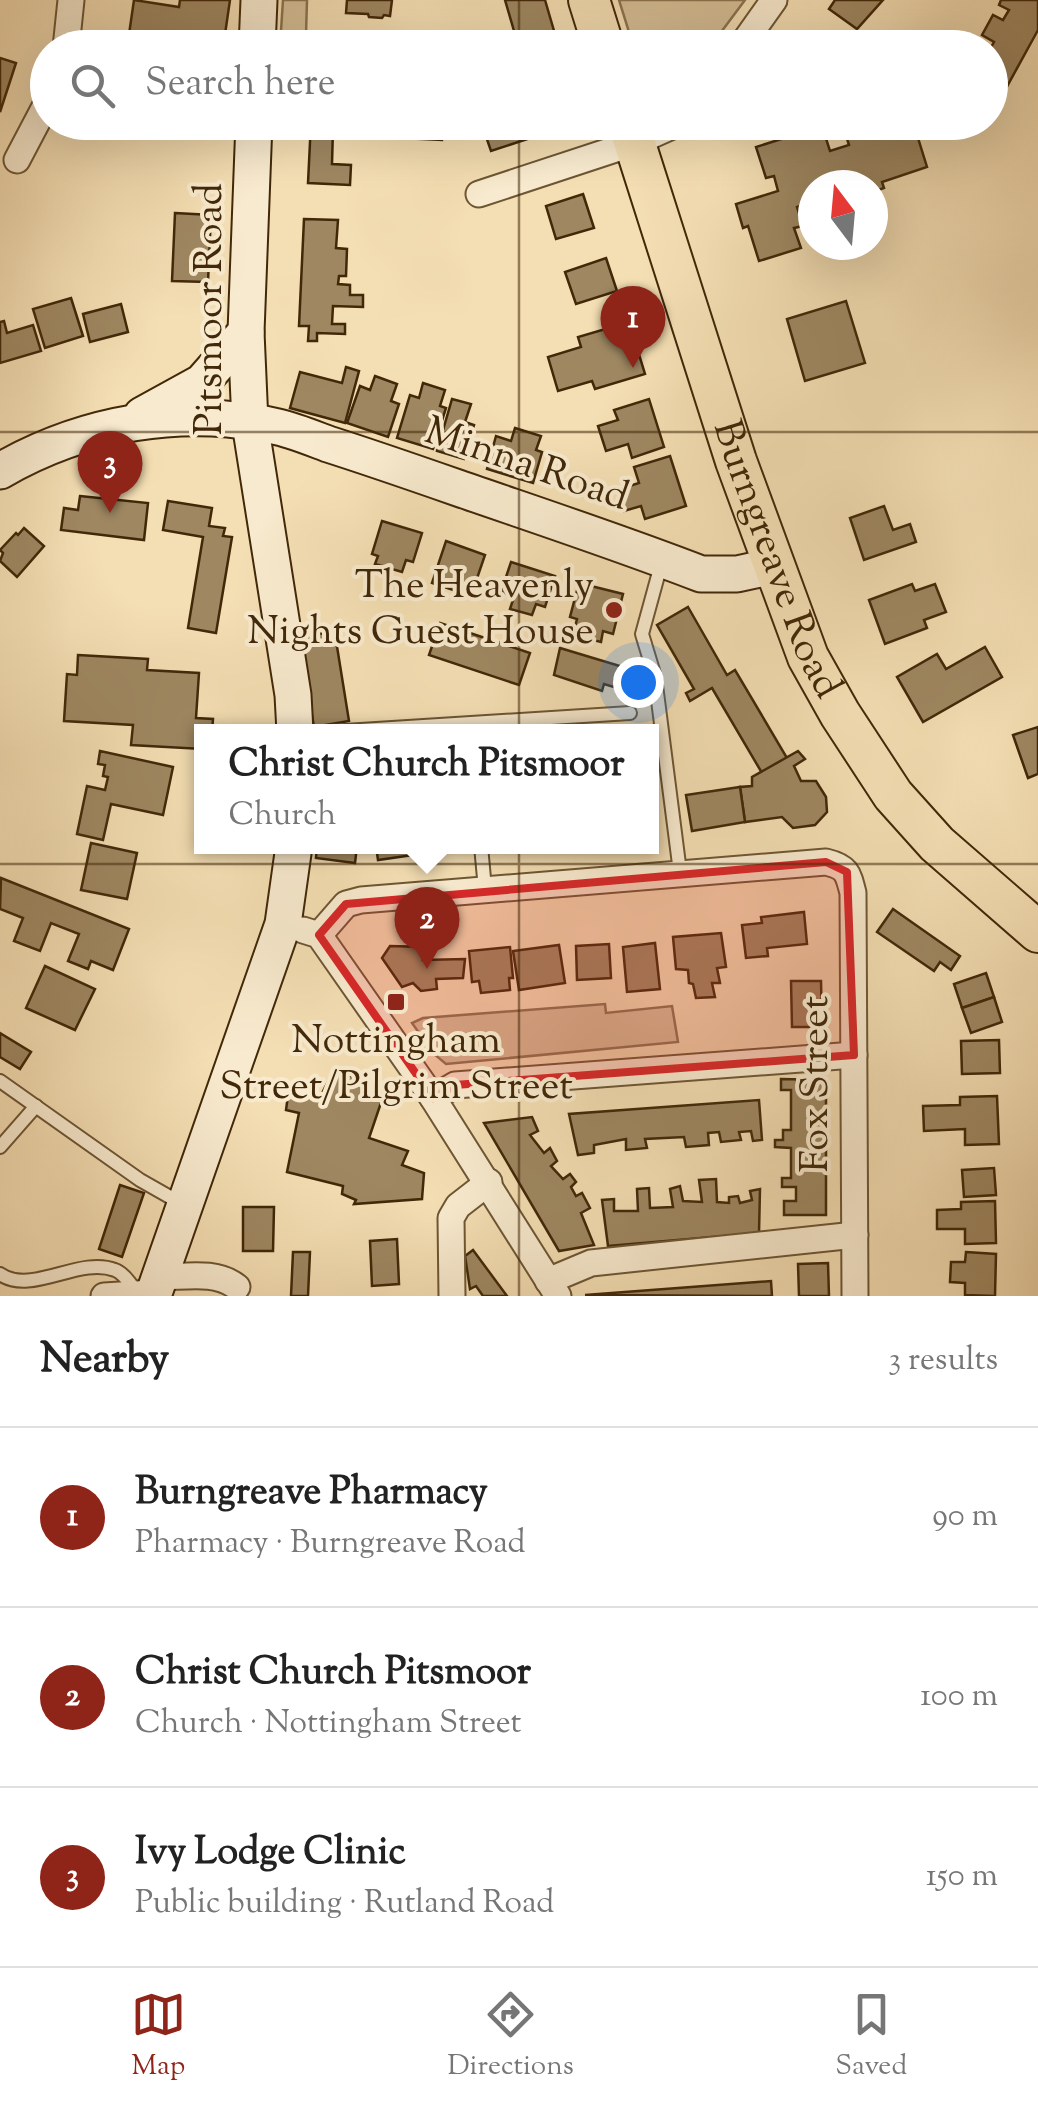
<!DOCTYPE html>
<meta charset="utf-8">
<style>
body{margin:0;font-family:"Sorts Mill Goudy",serif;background:#f6f6f6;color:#222}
.compass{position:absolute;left:798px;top:170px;width:90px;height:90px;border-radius:50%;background:#fff;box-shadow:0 10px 40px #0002;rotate:344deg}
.you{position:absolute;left:638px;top:682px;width:35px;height:35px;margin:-25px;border:8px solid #fff;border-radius:50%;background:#1a73e8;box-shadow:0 0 0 15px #1a73e833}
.badge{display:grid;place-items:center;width:65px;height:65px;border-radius:50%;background:#8f2418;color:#fff;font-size:32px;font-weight:700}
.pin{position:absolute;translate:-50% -82px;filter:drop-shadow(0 2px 5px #0008)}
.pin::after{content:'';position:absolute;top:52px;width:35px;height:30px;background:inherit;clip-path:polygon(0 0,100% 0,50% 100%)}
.popup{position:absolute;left:194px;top:724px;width:465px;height:130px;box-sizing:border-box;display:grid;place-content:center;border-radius:0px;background:#fff;filter:drop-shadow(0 2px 8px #0005);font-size:32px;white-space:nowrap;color:#767676}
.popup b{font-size:38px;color:#222}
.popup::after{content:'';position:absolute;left:50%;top:100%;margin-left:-20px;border:20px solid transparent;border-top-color:#fff}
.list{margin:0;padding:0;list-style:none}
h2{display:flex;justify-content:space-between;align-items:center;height:130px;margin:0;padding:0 40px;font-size:42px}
h2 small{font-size:32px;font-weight:400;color:#767676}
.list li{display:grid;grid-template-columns:65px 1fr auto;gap:30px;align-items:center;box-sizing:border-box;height:180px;padding:0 40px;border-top:2px solid #e0e0e0}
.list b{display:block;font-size:38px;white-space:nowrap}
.list p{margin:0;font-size:32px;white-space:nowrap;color:#767676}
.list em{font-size:32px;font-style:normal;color:#767676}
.icon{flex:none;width:55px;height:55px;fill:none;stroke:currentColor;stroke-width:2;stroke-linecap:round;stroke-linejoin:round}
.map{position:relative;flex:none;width:1038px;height:1296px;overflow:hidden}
.search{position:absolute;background:#fff;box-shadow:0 10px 40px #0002;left:30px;right:30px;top:30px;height:110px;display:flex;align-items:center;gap:25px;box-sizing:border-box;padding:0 35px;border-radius:55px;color:#767676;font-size:38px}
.sheet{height:670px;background:#fff}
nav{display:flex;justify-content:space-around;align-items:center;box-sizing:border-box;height:140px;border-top:2px solid #e0e0e0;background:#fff;font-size:28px;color:#767676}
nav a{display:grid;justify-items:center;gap:5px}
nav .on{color:#8f2418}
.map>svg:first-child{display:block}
</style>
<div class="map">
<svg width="1038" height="1296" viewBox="0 0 1038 1296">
<rect width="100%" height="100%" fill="#f4deb3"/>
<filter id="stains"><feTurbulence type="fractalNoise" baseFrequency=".002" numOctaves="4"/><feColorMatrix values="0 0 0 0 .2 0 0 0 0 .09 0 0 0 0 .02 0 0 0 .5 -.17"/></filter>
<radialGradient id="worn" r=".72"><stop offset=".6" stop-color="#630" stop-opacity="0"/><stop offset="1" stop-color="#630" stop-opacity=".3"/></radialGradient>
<g fill="#d6bf96" stroke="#8c7450" stroke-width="2.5">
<path d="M 283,0 L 307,0 L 306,34 L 281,31 Z"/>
<path d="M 619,0 L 745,0 L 710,47 L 634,48 Z"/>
<path d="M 605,1004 L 606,1013 L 672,1006 L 678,1042 L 446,1064 L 434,1054 L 412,1023 L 423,1018 Z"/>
</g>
<g fill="#9e8761" stroke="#412809" stroke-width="2.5">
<path d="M 134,0 L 179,7 L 180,0 L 230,0 L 223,48 L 127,48 Z"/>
<path d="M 347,0 L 392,0 L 390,16 L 384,15 L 382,18 L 369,17 L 368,14 L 346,13 Z"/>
<path d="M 505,0 L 545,0 L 559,48 L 519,48 Z"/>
<path d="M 835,0 L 883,0 L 857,29 L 829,9 Z"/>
<path d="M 1001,0 L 1038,0 L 1038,30 L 1004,92 L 990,85 L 990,49 L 994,42 L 982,35 L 993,15 L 1003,20 L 1009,10 L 999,5 Z"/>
<path d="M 0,58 L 16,63 L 0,112 Z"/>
<path d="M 311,122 L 443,122 L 442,140 L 359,136 L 359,130 L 333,129 L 332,164 L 351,165 L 350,185 L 308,183 Z"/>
<path d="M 481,122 L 579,122 L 491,151 Z"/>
<path d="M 846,122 L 913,122 L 927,167 L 882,182 L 884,188 L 873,192 L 873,185 L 862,185 L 861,182 L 851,185 L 813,185 L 813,197 L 810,198 L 811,202 L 797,207 L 803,226 L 794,228 L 801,248 L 759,261 L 748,226 L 743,228 L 736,204 L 778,191 L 774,176 L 766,178 L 756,147 L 822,126 L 830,151 L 849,145 L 843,126 L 847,125 Z"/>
<path d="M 583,194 L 594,228 L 556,239 L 546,206 Z"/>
<path d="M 175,213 L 211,215 L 208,282 L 172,281 Z"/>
<path d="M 304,219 L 338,220 L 336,248 L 347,249 L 346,276 L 339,276 L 338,284 L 350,285 L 350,295 L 363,295 L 363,307 L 333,306 L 332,324 L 345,324 L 345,334 L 317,333 L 317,341 L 308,341 L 309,326 L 299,326 Z"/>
<path d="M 606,258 L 617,291 L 576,304 L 565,272 Z"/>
<path d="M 71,298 L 83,336 L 45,348 L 33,309 Z"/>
<path d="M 846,301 L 865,363 L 805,381 L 787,319 Z"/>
<path d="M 121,304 L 128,332 L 90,342 L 83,314 Z"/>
<path d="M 4,321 L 7,333 L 33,325 L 41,351 L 0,363 L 0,322 Z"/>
<path d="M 629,322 L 645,374 L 595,389 L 592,381 L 558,391 L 548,357 L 581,347 L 578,337 Z"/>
<path d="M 346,367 L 359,371 L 345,423 L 290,408 L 300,372 L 342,383 Z"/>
<path d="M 375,376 L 397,384 L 391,401 L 399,404 L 388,437 L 347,423 L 360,386 L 370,390 Z"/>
<path d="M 423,383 L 445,390 L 440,406 L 446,408 L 433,449 L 397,438 L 410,395 L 419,398 Z"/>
<path d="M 452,399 L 471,404 L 465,422 L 474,425 L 464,459 L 437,451 Z"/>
<path d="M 649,399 L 664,447 L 632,458 L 628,444 L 606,451 L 598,426 L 618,420 L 614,410 Z"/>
<path d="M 515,428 L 541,436 L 536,450 L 542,452 L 533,483 L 487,469 L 496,436 L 511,441 Z"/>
<path d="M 670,456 L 686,506 L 645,519 L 641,506 L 624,511 L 617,490 L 639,483 L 634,467 Z"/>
<path d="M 80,496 L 148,503 L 144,540 L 61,530 L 64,508 L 78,510 Z"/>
<path d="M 168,501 L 212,508 L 209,526 L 225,528 L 223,536 L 232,537 L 216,633 L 188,628 L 203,537 L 163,530 Z"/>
<path d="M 884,506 L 893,530 L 910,524 L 916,542 L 864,560 L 850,518 Z"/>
<path d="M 382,521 L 422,533 L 413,562 L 406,560 L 402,572 L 375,564 L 378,556 L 372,554 Z"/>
<path d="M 24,528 L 44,546 L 17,577 L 0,561 L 3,553 L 0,550 L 16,533 L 18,535 Z"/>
<path d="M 446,541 L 485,555 L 471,596 L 432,583 Z"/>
<path d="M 511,562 L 555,576 L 545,607 L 536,604 L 532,615 L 510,609 L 514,597 L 501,592 Z"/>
<path d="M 579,583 L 623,594 L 613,634 L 603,631 L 601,642 L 573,635 L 577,619 L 570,617 Z"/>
<path d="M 912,584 L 915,591 L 935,584 L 946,612 L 924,620 L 927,628 L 885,644 L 869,600 Z"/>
<path d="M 688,607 L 727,675 L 735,670 L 787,758 L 762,773 L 712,688 L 690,701 L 686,693 L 694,689 L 657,625 Z"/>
<path d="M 440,623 L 530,653 L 519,685 L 429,655 Z"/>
<path d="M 298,633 L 335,634 L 349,721 L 314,727 Z"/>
<path d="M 985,647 L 1002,677 L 923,722 L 897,677 L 937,654 L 946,669 Z"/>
<path d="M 560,648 L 633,670 L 637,694 L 604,684 L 602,691 L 554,675 Z"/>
<path d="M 78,655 L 148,659 L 147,670 L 199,673 L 196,718 L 213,719 L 212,732 L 202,732 L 202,749 L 131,745 L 133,725 L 64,721 L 67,674 L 77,675 Z"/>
<path d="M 1038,727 L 1038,774 L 1028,778 L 1013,735 Z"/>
<path d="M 100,751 L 173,767 L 163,815 L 111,804 L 103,840 L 77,834 L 87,786 L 105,790 L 108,777 L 103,776 L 105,765 L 98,764 Z"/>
<path d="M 798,751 L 805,759 L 794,766 L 801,781 L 816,781 L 826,797 L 827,812 L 815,825 L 793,828 L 782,817 L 745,822 L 740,787 L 752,786 L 752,777 Z"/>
<path d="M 740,787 L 745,822 L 692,831 L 686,795 Z"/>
<path d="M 91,843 L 137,853 L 127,899 L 81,890 Z"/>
<path d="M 317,846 L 357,846 L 355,863 L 316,858 Z"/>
<path d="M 376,846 L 455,846 L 455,849 L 378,860 Z"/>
<path d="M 1,878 L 129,929 L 113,970 L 91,961 L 88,969 L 68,961 L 79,934 L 51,923 L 40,951 L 14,941 L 23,918 L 0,909 Z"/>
<path d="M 893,909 L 960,956 L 951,970 L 940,962 L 934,971 L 877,932 Z"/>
<path d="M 804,912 L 807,944 L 767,948 L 768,956 L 746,958 L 742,925 L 762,923 L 761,917 Z"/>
<path d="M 721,933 L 726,967 L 717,968 L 720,983 L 712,983 L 715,997 L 696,998 L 693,984 L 689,983 L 688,970 L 676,969 L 673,937 Z"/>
<path d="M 655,943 L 660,989 L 627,992 L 623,947 Z"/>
<path d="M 609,944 L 611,978 L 577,980 L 576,946 Z"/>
<path d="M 559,945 L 565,983 L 519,990 L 513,951 Z"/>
<path d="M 390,946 L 426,947 L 423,960 L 465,959 L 463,978 L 436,979 L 437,989 L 421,991 L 413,983 L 402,987 L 382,958 Z"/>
<path d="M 510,947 L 513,978 L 509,978 L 510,990 L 481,993 L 479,981 L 472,982 L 469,951 Z"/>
<path d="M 45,966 L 95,989 L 75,1030 L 26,1008 Z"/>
<path d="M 986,973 L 994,997 L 962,1008 L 954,984 Z"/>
<path d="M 791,981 L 821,981 L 822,1027 L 792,1027 Z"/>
<path d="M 994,997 L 1002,1022 L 971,1033 L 962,1008 Z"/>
<path d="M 0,1033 L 31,1052 L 20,1069 L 0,1057 Z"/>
<path d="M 999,1040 L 1000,1073 L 962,1074 L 961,1041 Z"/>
<path d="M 334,1070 L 386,1088 L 369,1138 L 408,1151 L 402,1165 L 424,1173 L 422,1199 L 354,1204 L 356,1200 L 342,1194 L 343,1186 L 287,1172 L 299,1113 L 286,1110 L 289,1088 L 321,1095 Z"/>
<path d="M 781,1079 L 826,1080 L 826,1215 L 784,1215 L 784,1201 L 796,1201 L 796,1187 L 782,1187 L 782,1178 L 791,1178 L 791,1148 L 775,1147 L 775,1140 L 783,1140 L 783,1130 L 791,1130 L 791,1090 L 781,1090 Z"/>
<path d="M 997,1096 L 999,1144 L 965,1145 L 965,1129 L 924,1131 L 923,1106 L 960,1105 L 960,1097 Z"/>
<path d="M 759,1100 L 762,1140 L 753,1141 L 751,1131 L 739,1132 L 741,1140 L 721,1142 L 719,1132 L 708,1133 L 709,1145 L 686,1147 L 684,1137 L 645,1139 L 647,1148 L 626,1150 L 626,1139 L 594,1145 L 594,1153 L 578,1155 L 569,1114 Z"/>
<path d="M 532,1117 L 538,1131 L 530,1135 L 544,1153 L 550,1148 L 557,1161 L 551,1166 L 563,1179 L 570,1174 L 576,1182 L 571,1187 L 576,1196 L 582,1193 L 590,1208 L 581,1213 L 594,1245 L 559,1251 L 484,1123 Z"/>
<path d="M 994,1168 L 996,1195 L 964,1197 L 962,1170 Z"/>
<path d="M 716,1179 L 717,1202 L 729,1203 L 729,1197 L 738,1196 L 740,1203 L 752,1200 L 750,1191 L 760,1189 L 759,1233 L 608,1246 L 602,1200 L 614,1199 L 614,1211 L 638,1211 L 637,1189 L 649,1188 L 650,1208 L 673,1207 L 670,1189 L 680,1186 L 683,1201 L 702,1202 L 699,1180 Z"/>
<path d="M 120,1185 L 144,1193 L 122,1257 L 99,1249 Z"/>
<path d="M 995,1201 L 996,1243 L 965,1244 L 965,1229 L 937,1229 L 937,1210 L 961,1209 L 961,1202 Z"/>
<path d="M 243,1207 L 274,1207 L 273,1251 L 243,1251 Z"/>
<path d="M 397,1239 L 399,1284 L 372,1286 L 370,1241 Z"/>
<path d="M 473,1250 L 507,1296 L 483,1296 L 476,1286 L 470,1289 L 465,1256 Z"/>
<path d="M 293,1252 L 310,1252 L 308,1296 L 291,1296 Z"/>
<path d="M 966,1252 L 996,1254 L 995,1296 L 965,1295 L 965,1283 L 950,1282 L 951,1262 L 965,1262 Z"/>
<path d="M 828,1263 L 829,1296 L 799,1296 L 798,1264 Z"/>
<path d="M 771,1281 L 772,1296 L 585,1295 Z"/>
</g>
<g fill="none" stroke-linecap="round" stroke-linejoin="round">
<g stroke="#6e5634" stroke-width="16">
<g id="lane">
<path d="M 259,44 L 310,48"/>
<path d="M 662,561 L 642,634 L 655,677 L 680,872"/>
<path d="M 329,732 L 630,713"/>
<path d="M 481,846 L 485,889"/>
<path d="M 0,1081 L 140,1180 L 184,1205"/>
<path d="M 0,1147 L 36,1106"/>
<path d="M 0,1274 C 31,1296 79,1256 115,1270 C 124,1273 131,1285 137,1292"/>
</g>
</g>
<g stroke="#6e5634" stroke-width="29">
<g id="street">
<path d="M 66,48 L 71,0"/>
<path d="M 740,48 L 774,0"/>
<path d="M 17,160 L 48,101"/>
<path d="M 479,194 L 634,143 L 681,122"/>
<path d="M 303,930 L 319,935 L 433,1098 L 558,1296"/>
<path d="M 319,935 L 346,904 L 361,900 L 826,862 C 847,867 848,873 853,893 L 855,1296"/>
<path d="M 433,1098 L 455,1085 L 854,1055"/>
<path d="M 159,1277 C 185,1277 216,1270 237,1287"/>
<path d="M 548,1281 L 591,1263 L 855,1235"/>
<path d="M 104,1296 L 153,1293"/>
<path d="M 452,1296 L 451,1218 L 458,1206 L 489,1182"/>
</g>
</g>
<g stroke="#412809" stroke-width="39">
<g id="secondary">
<path d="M 257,48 L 259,0"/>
<path d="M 254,122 L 246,332 L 250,423 L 293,695 L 295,732"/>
<path d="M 142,415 L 202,382 L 246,332"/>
<path d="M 0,471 C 83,423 183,405 278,427 C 295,431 312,438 328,444 C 372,458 415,473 458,488 C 539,516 621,543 701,574 L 737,574 L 774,566"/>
<path d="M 153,1296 L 283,924 L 294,846"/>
</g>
</g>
<g stroke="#412809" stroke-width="44">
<g id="primary">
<path d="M 589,0 L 604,48"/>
<path id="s1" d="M 628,122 L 736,461 L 808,657 L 840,714 L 893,795 L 937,844 L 1038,932"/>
</g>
</g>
<use href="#lane" stroke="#f8eace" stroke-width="12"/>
<use href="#street" stroke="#f8eace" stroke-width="25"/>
<use href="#secondary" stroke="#f8eace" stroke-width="35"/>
<use href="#primary" stroke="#f4deb3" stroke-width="40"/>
</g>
<path fill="#d62828" fill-opacity="0.2" stroke="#d62828" stroke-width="8" stroke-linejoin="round" d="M 826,862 L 847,872 L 854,1055 L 455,1085 L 433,1098 L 319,935 L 346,904 Z"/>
<path fill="none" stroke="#412809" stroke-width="2.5" stroke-opacity="0.55" d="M 519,0 L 519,48M 519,122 L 519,1296M 0,432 L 1038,432M 0,864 L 1038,864"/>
<g fill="#8f2418" stroke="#f8eace" stroke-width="4">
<circle cx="614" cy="610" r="10"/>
<rect x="386" y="992" width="20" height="20" rx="5"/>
</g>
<g text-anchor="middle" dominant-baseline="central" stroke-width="8" stroke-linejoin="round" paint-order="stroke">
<g font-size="40" fill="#412809" stroke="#f8eace">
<text transform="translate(211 309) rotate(-90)">Pitsmoor Road</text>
<text transform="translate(526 466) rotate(19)">Minna Road</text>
<text stroke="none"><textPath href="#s1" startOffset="462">Burngreave Road</textPath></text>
<text transform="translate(817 1084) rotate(-90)">Fox Street</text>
</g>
<g font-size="40" fill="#412809" stroke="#f8eace" text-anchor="end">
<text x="594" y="587">The Heavenly<tspan x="594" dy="46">Nights Guest House</tspan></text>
<text x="396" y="1042" text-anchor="middle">Nottingham<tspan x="396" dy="46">Street/Pilgrim Street</tspan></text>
</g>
</g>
<rect width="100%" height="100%" filter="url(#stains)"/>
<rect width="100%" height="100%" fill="url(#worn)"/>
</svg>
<svg class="compass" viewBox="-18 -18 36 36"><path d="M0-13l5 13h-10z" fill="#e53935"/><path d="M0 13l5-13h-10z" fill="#767676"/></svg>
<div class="you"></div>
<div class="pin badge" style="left:633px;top:368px">1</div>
<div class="pin badge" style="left:427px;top:969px">2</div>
<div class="popup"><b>Christ Church Pitsmoor</b>Church</div>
<div class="pin badge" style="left:110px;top:513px">3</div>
<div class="search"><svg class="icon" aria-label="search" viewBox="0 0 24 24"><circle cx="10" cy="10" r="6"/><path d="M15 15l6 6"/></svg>Search here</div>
</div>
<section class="sheet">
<h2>Nearby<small>3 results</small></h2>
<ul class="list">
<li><span class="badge">1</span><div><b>Burngreave Pharmacy</b><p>Pharmacy · Burngreave Road</p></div><em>90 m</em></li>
<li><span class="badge">2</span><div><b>Christ Church Pitsmoor</b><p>Church · Nottingham Street</p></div><em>100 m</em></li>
<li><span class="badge">3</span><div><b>Ivy Lodge Clinic</b><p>Public building · Rutland Road</p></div><em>150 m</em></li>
</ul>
</section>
<nav>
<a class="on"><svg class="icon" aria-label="map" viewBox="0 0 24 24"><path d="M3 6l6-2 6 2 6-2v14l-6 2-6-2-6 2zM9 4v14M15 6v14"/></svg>Map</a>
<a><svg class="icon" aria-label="directions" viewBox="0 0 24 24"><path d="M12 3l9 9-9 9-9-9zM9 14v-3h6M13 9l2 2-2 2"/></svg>Directions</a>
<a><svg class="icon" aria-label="saved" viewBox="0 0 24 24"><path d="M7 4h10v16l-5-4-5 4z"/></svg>Saved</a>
</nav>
